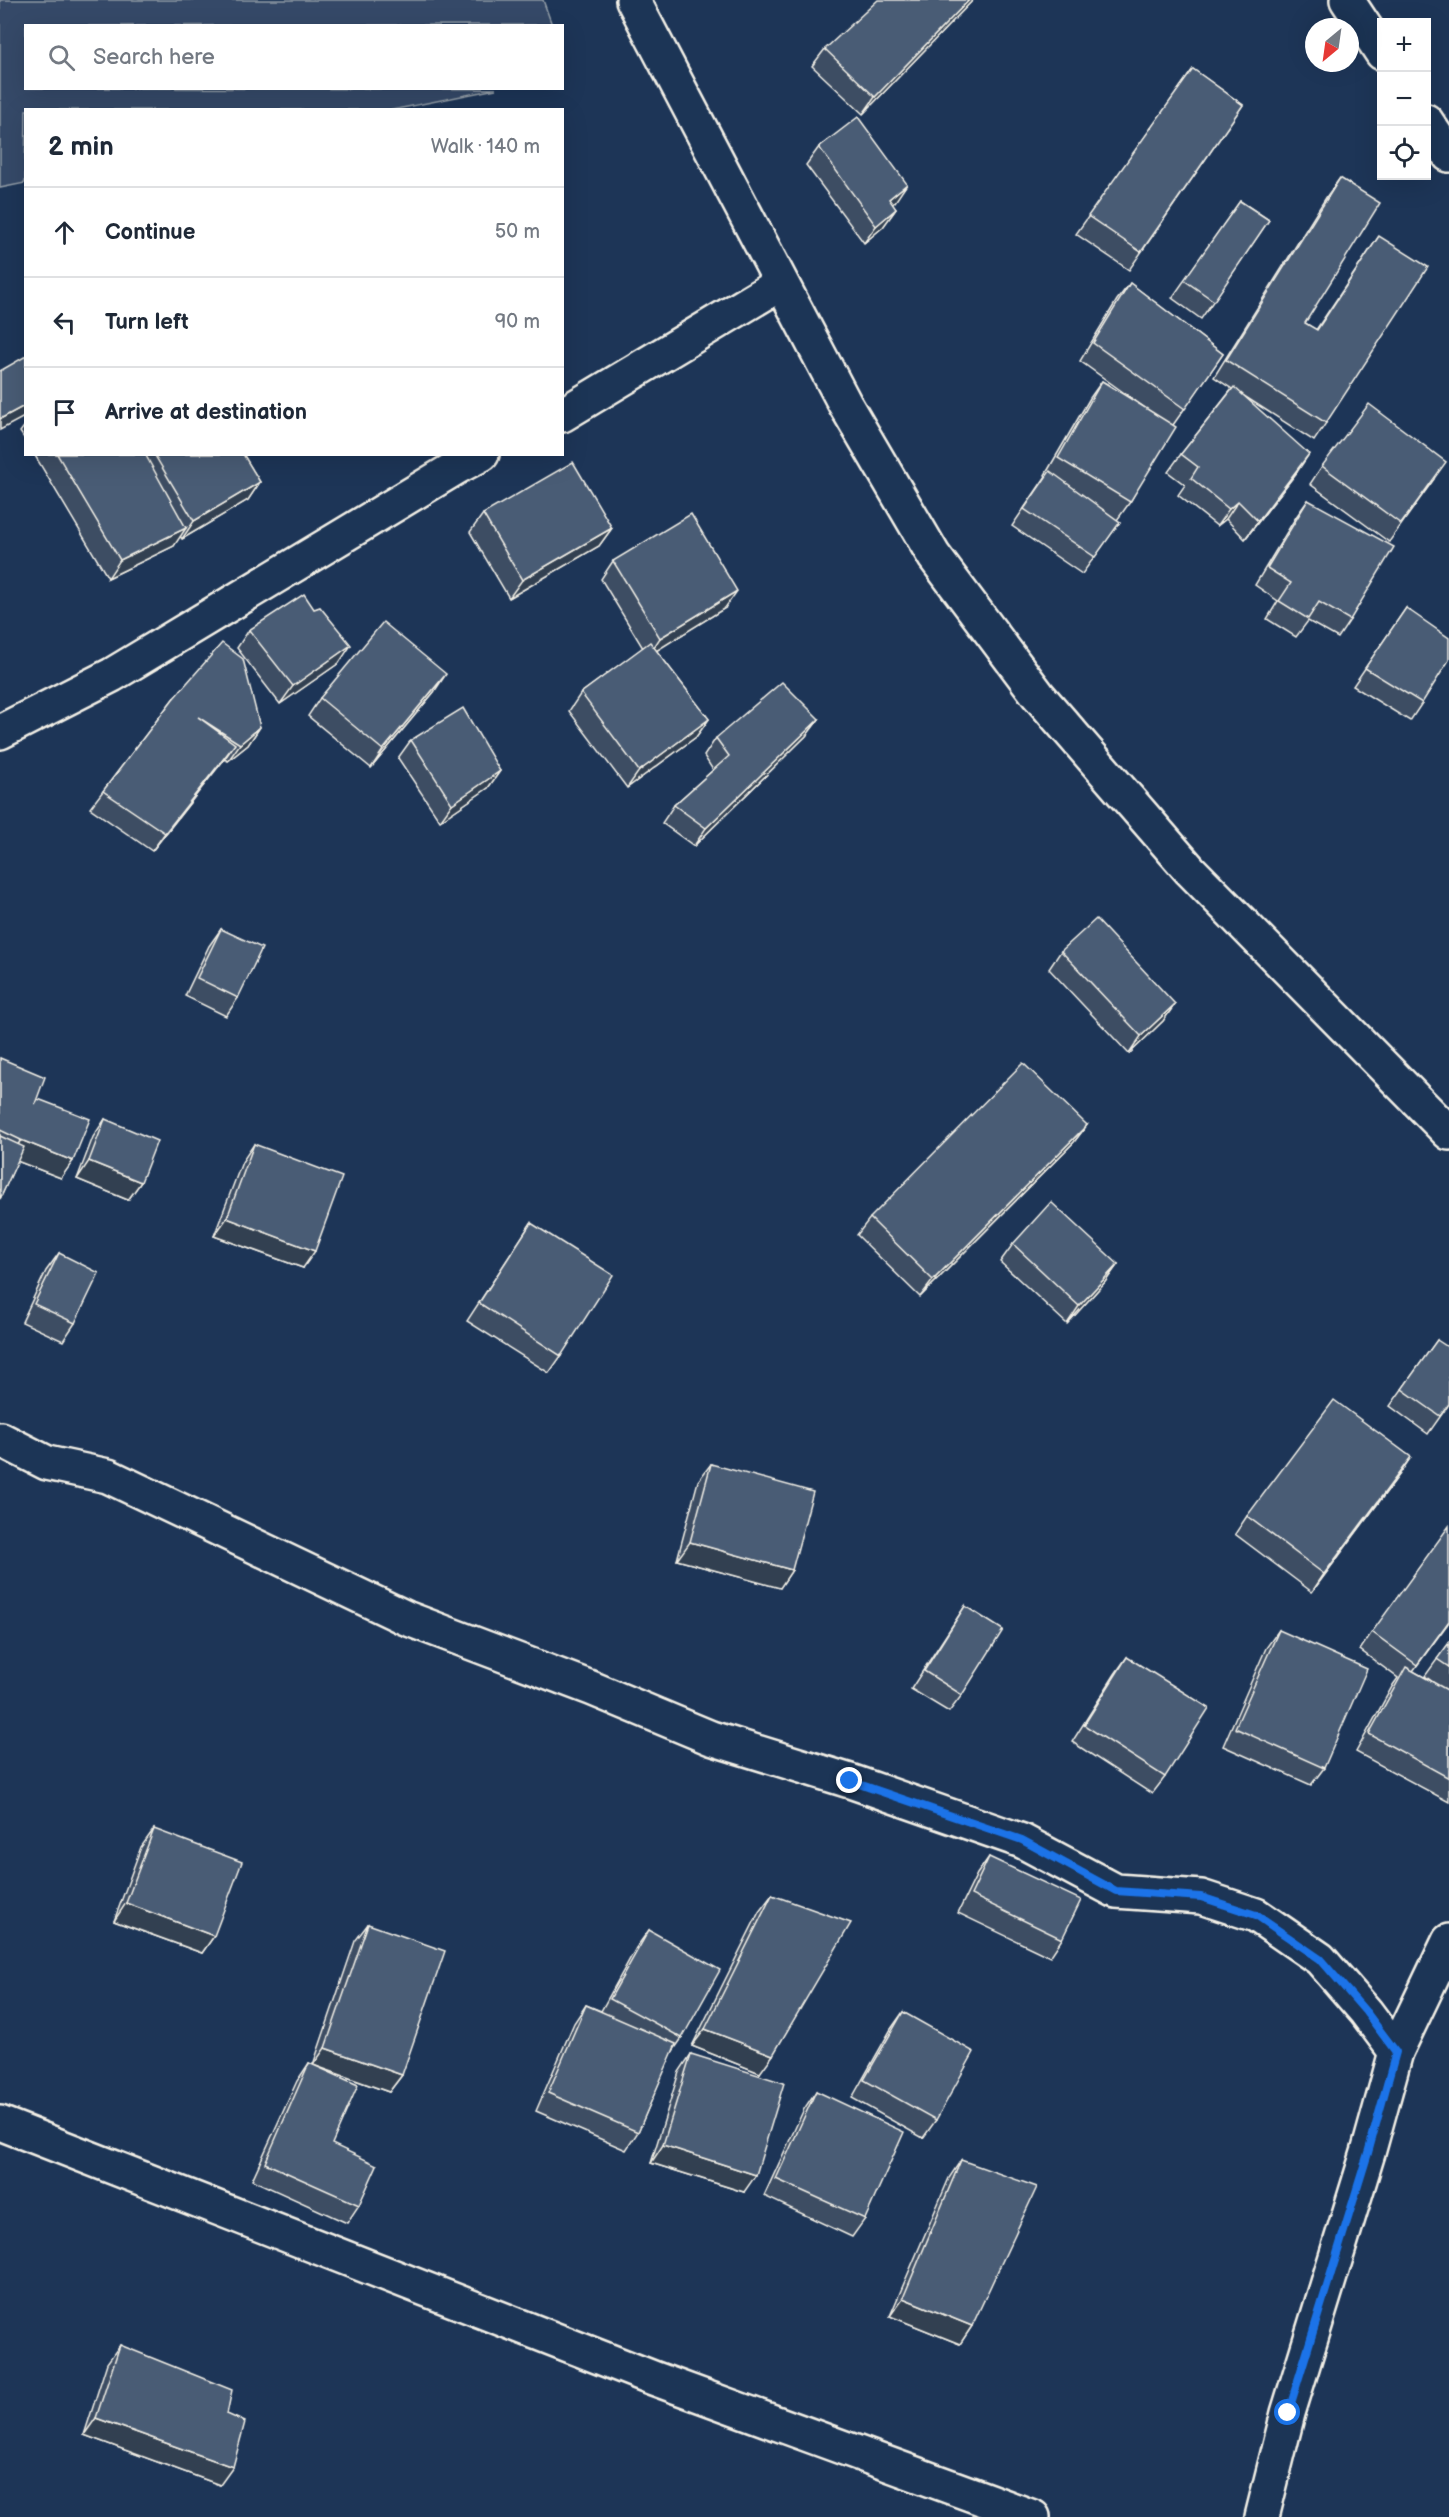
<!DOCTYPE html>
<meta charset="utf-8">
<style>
body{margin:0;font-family:"Balsamiq Sans",sans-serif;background:#f6f6f7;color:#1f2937}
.controls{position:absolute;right:18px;top:18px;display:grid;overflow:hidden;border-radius:0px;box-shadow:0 6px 24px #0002}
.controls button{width:54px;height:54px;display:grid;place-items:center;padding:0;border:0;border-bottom:2px solid #e0e1e3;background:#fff;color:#1f2937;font:30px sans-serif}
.compass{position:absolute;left:1305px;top:18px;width:54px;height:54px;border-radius:50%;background:#fff;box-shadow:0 6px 24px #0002;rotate:209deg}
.stop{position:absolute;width:18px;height:18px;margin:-14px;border:4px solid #1a73e8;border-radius:50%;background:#fff}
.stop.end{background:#1a73e8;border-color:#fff;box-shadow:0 2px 6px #0008}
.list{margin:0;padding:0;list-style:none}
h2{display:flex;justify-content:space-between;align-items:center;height:78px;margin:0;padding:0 24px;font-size:26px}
h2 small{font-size:20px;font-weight:400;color:#747a83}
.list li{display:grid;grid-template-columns:39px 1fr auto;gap:18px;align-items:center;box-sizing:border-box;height:90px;padding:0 24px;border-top:2px solid #e0e1e3}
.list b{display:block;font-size:22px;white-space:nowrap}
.list em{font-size:20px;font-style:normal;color:#747a83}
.icon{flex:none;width:33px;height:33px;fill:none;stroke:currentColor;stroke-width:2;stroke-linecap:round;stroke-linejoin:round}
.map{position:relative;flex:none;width:1449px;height:2517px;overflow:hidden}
.search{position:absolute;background:#fff;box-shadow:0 6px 24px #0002;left:24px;top:24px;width:540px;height:66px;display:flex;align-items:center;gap:15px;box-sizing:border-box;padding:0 21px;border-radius:0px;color:#747a83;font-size:22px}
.panel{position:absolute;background:#fff;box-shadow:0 6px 24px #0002;left:24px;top:108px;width:540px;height:348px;border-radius:0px}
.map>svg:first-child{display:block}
</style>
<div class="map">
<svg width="1449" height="2517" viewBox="0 0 1449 2517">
<rect width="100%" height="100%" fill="#1d3557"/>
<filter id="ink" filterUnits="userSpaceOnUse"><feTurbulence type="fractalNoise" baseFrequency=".0167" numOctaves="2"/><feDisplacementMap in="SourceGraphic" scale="12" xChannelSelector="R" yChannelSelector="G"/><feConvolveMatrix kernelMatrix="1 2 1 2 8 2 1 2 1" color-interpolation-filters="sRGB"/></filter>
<g filter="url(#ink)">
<path fill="#354a67" stroke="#949ea8" stroke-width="1.5" d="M 0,0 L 543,0 L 552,25 L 26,26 L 26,88 L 496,89 L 392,110 L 26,110 L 25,183 L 0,188 Z"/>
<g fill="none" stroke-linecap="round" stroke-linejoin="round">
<g stroke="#f4f1e8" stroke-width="38">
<g id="minor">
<path d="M 1347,0 L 1382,53"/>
<path d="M 1426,121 L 1449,155"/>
<path d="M 562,415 L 780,284"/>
<path d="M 0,732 L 112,675 L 457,467 L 482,454"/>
<path d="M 0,1439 L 47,1463 L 108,1476 L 406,1618 L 591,1688 L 711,1738 L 850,1781 L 1022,1841 L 1116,1891 L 1201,1897 L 1256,1915 L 1320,1959 L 1366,2012 L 1396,2052"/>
<path d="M 0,2123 L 653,2378 L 1033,2517"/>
<path d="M 1262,2517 L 1288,2413 L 1368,2153 L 1396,2052 L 1449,1941"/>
</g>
</g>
<g stroke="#f4f1e8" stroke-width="38">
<path id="tertiary" d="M 633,0 L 845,404 L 934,556 L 1038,695 L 1190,870 L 1449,1133"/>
</g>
<use href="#minor" stroke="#1d3557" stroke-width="33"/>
<use href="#tertiary" stroke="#1d3557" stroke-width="33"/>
</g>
<g fill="#3e4e64" stroke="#f4f1e8" stroke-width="1.5">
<path d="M 973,0 L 863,114 L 812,66 L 825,49 Z"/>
<path d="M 1193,69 L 1243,105 L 1129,270 L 1076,234 Z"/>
<path d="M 819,147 L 907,184 L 892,204 L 896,209 L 883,227 L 864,243 L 806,165 Z"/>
<path d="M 1340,178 L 1305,323 L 1316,330 L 1379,236 L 1326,423 L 1314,441 L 1244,396 L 1297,472 L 1245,539 L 1226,519 L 1217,526 L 1178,495 L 1185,485 L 1168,472 L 1181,454 L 1232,389 L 1214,377 L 1327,196 Z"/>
<path d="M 1240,201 L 1269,220 L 1201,319 L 1172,298 Z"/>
<path d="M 1130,283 L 1223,354 L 1173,425 L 1130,502 L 1117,520 L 1120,522 L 1082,574 L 1012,526 L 1046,476 L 1045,475 L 1090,398 L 1102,381 L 1148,410 L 1080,361 L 1117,300 Z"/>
<path d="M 26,424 L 26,441 L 20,432 Z"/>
<path d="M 34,454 L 243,454 L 260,482 L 248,500 L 182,539 L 180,536 L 174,546 L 108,578 Z"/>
<path d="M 1322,466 L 1434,479 L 1389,542 L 1310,484 Z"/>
<path d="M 1308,500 L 1350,620 L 1338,638 L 1308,621 L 1296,637 L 1267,619 L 1278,601 L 1255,585 L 1296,517 Z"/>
<path d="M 483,514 L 612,528 L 599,546 L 509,598 L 470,532 Z"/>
<path d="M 613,561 L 725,608 L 656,650 L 709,719 L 696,737 L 627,788 L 569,711 L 581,693 L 643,648 L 601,579 Z"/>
<path d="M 1406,608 L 1422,703 L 1410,721 L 1353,686 Z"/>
<path d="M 249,630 L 339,663 L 280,704 L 237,648 Z"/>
<path d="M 434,692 L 371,768 L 308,716 L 320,698 Z"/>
<path d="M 173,699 L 260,727 L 248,745 L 228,761 L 224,759 L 152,851 L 90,808 L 103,791 Z"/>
<path d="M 819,719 L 806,736 L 694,846 L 662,823 L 674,805 L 713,770 L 704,756 L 716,738 Z"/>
<path d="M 411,740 L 500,771 L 488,788 L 440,821 L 398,758 Z"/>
<path d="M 221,929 L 238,998 L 226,1016 L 185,996 L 209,946 Z"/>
<path d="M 1061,951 L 1175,1004 L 1163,1021 L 1129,1054 L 1049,969 Z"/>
<path d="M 0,1058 L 61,1178 L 17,1161 L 0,1199 Z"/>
<path d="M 105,1119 L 141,1182 L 128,1200 L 77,1179 L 93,1137 Z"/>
<path d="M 1087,1125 L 1074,1142 L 920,1297 L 857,1235 L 870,1218 Z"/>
<path d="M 254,1144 L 303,1268 L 214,1236 L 242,1162 Z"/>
<path d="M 531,1223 L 561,1356 L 549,1373 L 467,1321 Z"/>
<path d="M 1013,1244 L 1118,1264 L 1105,1282 L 1067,1324 L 1000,1262 Z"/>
<path d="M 59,1253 L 75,1323 L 63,1341 L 22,1322 L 46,1271 Z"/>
<path d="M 1437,1340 L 1449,1404 L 1428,1434 L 1390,1406 Z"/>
<path d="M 711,1464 L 792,1570 L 780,1588 L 677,1560 L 698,1481 Z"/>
<path d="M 1399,1475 L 1312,1592 L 1235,1534 L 1247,1516 Z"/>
<path d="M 965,1606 L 962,1695 L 949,1712 L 911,1689 Z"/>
<path d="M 1449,1622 L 1413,1671 L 1433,1682 L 1425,1676 L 1449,1643 L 1449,1802 L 1356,1752 L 1393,1685 L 1398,1678 L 1360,1650 L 1372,1632 Z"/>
<path d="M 1279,1630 L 1324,1768 L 1311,1785 L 1223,1746 L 1266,1648 Z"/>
<path d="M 1127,1657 L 1165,1777 L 1152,1794 L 1072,1742 L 1115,1674 Z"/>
<path d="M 154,1829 L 214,1936 L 202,1953 L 114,1921 L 141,1847 Z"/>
<path d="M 989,1857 L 1062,1939 L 1050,1957 L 958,1913 L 977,1874 Z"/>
<path d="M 772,1895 L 760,2073 L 692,2046 L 759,1912 Z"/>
<path d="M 368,1924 L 402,2075 L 389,2092 L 319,2067 L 332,2144 L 359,2205 L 347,2223 L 252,2180 L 297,2081 L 309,2063 L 313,2065 L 355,1941 Z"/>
<path d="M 649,1930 L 682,2038 L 671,2054 L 638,2132 L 626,2150 L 536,2111 L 574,2023 L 586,2005 L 601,2011 L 636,1948 Z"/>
<path d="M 903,2012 L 936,2120 L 923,2138 L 852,2098 L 891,2029 Z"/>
<path d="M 691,2054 L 744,2192 L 651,2163 L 679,2072 Z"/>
<path d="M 816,2091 L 865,2219 L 852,2237 L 764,2196 L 804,2109 Z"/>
<path d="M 961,2160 L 972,2326 L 960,2344 L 890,2316 L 949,2178 Z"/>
<path d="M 120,2345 L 227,2414 L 220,2485 L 84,2435 L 107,2363 Z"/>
</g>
<g fill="#324051" stroke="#f4f1e8" stroke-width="1.5">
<path d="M 969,0 L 973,0 L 863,114 L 875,97 Z"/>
<path d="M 907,184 L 895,202 L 877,216 L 889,199 Z"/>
<path d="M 896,209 L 883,227 L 864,243 L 876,226 Z"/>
<path d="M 26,405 L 26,416 L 0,430 L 0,419 Z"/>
<path d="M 1309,454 L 1297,472 L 1245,539 L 1258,521 Z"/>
<path d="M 260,482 L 248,500 L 182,539 L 194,521 Z"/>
<path d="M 1238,501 L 1226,519 L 1217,526 L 1229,509 Z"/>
<path d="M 186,528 L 174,546 L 108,578 L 120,560 Z"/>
<path d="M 612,528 L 599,546 L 509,598 L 522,580 Z"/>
<path d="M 737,591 L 725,608 L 648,656 L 660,638 Z"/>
<path d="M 351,645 L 339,663 L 280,704 L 293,686 Z"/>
<path d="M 446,674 L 434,692 L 371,768 L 383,750 Z"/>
<path d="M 709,719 L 696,737 L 627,788 L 639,771 Z"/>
<path d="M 819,719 L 806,736 L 694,846 L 706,828 Z"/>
<path d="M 260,727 L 248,745 L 228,761 L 240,744 Z"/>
<path d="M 235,744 L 223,761 L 152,851 L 165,833 Z"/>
<path d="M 500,771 L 488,788 L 440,821 L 452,804 Z"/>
<path d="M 1175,1004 L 1163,1021 L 1129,1054 L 1141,1036 Z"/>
<path d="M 1087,1125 L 1074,1142 L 920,1297 L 933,1280 Z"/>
<path d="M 21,1140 L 73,1161 L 61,1178 L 9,1158 Z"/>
<path d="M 89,1161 L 141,1182 L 128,1200 L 77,1179 Z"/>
<path d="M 227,1218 L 315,1251 L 303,1268 L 214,1236 Z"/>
<path d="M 1118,1264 L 1105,1282 L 1067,1324 L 1079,1306 Z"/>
<path d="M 1411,1457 L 1399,1475 L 1312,1592 L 1324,1574 Z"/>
<path d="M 690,1542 L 792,1570 L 780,1588 L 677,1560 Z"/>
<path d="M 126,1903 L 214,1936 L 202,1953 L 114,1921 Z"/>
<path d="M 705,2029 L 773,2055 L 760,2073 L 692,2046 Z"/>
<path d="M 325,2048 L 402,2075 L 389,2092 L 313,2065 Z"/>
<path d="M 663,2145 L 756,2175 L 744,2192 L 651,2163 Z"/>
<path d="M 903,2298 L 972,2326 L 960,2344 L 890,2316 Z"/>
<path d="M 96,2418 L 233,2467 L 220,2485 L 84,2435 Z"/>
</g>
<g fill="#485b74" stroke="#f4f1e8" stroke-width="1.5">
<path d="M 878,0 L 969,0 L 875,97 L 825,49 Z"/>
<path d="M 1193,69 L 1243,105 L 1141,252 L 1088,216 Z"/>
<path d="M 858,117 L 907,184 L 889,199 L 896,209 L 876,226 L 819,147 Z"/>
<path d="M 1340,178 L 1380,203 L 1305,323 L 1317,330 L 1379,236 L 1428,267 L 1326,423 L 1226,360 Z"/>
<path d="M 1240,201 L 1269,220 L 1214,301 L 1184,280 Z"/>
<path d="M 1130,283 L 1223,354 L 1185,409 L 1093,343 Z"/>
<path d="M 26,356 L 26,405 L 0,419 L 0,371 Z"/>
<path d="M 1102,381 L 1176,427 L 1130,502 L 1058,458 Z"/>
<path d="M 1234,387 L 1309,454 L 1258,521 L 1238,501 L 1229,509 L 1191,478 L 1198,467 L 1181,454 Z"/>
<path d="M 1369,404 L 1446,462 L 1401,524 L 1322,466 Z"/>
<path d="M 57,454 L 145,454 L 186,528 L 120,560 Z"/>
<path d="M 154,454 L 243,454 L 260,482 L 194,521 Z"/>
<path d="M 573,462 L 612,528 L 522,580 L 483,514 Z"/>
<path d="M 1050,471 L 1120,522 L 1095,557 L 1024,509 Z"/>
<path d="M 1308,500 L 1394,547 L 1350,620 L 1319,602 L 1308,619 L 1279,601 L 1291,583 L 1267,568 Z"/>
<path d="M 691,514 L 737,591 L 660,638 L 613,561 Z"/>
<path d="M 304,594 L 314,609 L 320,607 L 351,645 L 293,686 L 249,630 Z"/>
<path d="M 1406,608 L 1449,638 L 1449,660 L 1422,703 L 1365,668 Z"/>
<path d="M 383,622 L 446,674 L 383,750 L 320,698 Z"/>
<path d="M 650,642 L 709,719 L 639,771 L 581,693 Z"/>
<path d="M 222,643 L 243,659 L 260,727 L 240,744 L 198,717 L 235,744 L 165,833 L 103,791 L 173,699 Z"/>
<path d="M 782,682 L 819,719 L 706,828 L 674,805 L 729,756 L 716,738 Z"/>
<path d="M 463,708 L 500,771 L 452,804 L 411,740 Z"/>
<path d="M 1096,919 L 1175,1004 L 1141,1036 L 1061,951 Z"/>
<path d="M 221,929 L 262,948 L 238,998 L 197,978 Z"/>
<path d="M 0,1058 L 45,1077 L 35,1104 L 38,1099 L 90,1119 L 73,1161 L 21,1140 L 0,1130 Z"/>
<path d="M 1023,1063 L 1087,1125 L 933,1280 L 870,1218 Z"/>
<path d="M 105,1119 L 157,1141 L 141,1182 L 89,1161 Z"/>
<path d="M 0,1136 L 24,1147 L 0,1199 Z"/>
<path d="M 254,1144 L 342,1177 L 315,1251 L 227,1218 Z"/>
<path d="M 1051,1202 L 1118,1264 L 1079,1306 L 1013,1244 Z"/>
<path d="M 531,1223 L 613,1275 L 561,1356 L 479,1303 Z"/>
<path d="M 59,1253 L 99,1273 L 75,1323 L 34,1304 Z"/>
<path d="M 1437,1340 L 1449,1348 L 1449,1404 L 1440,1416 L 1402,1389 Z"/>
<path d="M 1334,1400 L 1411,1457 L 1324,1574 L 1247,1516 Z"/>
<path d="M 711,1464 L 813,1492 L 792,1570 L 690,1542 Z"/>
<path d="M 1449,1526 L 1449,1621 L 1417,1665 L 1372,1632 Z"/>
<path d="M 965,1606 L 1003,1630 L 962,1695 L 924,1671 Z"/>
<path d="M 1279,1630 L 1367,1669 L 1324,1768 L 1235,1728 Z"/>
<path d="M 1449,1643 L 1449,1667 L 1437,1659 Z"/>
<path d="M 1127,1657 L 1209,1708 L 1165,1777 L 1084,1725 Z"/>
<path d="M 1406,1667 L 1449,1691 L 1449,1778 L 1369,1734 Z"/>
<path d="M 154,1829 L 242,1862 L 214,1936 L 126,1903 Z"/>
<path d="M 989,1857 L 1081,1900 L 1062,1939 L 971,1895 Z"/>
<path d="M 772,1895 L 851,1923 L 773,2055 L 705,2029 Z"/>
<path d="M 368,1924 L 445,1951 L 402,2075 L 325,2048 Z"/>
<path d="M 649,1930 L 720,1970 L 682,2038 L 610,1999 Z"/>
<path d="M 586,2005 L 676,2044 L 638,2132 L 548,2093 Z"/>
<path d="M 903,2012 L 974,2052 L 936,2120 L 864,2080 Z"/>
<path d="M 691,2054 L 784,2083 L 756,2175 L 663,2145 Z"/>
<path d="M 309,2063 L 358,2085 L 332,2144 L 377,2165 L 359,2205 L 265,2163 Z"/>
<path d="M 816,2091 L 904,2132 L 865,2219 L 776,2179 Z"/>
<path d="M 961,2160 L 1037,2187 L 972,2326 L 903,2298 Z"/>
<path d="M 120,2345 L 232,2390 L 227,2414 L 245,2422 L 233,2467 L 96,2418 Z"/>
</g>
</g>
<g fill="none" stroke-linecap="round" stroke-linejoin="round" filter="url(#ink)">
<path stroke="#1a73e8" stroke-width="8" d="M 850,1781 L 1022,1840 L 1116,1891 L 1201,1897 L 1256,1915 L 1320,1959 L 1366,2012 L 1396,2052 L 1368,2153 L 1288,2413"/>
</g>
</svg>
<div class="controls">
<button>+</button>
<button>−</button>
<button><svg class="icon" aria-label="locate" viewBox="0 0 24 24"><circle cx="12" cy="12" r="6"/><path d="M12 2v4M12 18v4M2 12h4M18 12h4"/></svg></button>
</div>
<svg class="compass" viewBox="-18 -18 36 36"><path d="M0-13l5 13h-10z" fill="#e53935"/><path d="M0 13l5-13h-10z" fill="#747a83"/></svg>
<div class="stop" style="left:1288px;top:2413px"></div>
<div class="stop end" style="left:850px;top:1781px"></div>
<div class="search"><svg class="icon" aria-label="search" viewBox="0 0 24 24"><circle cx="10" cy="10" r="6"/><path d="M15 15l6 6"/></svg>Search here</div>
<section class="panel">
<h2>2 min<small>Walk · 140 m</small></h2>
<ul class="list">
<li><svg class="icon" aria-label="ahead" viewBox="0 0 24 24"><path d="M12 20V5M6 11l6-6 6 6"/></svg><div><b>Continue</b></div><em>50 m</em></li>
<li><svg class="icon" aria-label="left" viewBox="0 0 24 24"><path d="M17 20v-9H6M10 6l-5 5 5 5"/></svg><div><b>Turn left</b></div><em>90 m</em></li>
<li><svg class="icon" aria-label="arrive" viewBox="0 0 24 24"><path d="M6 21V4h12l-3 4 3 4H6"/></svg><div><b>Arrive at destination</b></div></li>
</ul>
</section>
</div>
